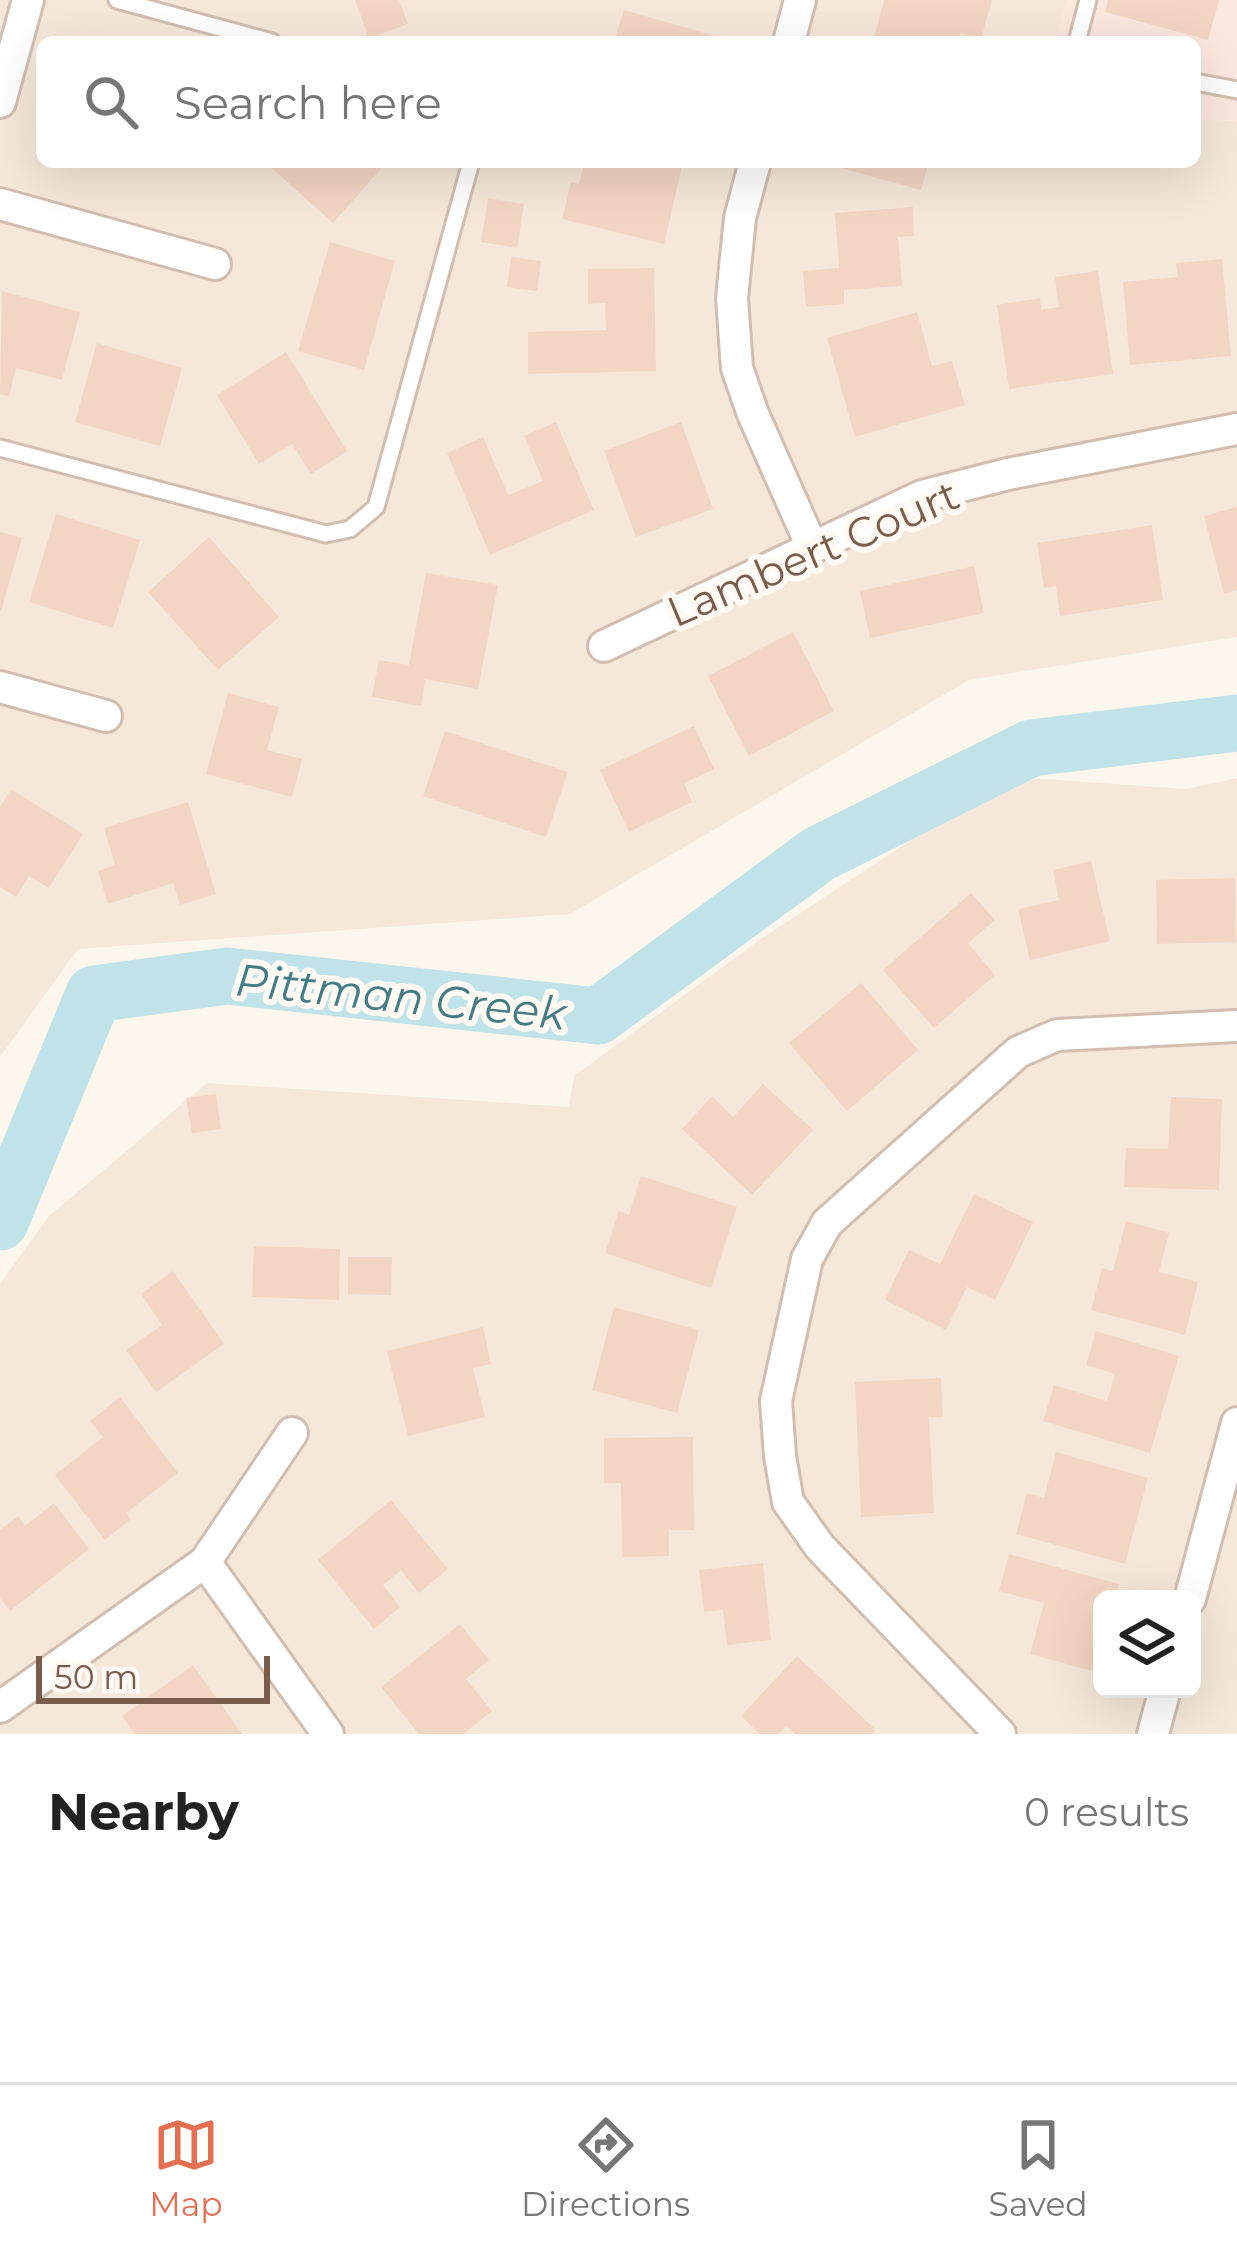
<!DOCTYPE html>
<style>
body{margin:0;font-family:Montserrat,sans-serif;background:#f2f2f2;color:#222}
.controls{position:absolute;right:36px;bottom:36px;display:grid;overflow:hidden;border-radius:18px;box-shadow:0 12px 48px #0002}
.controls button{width:108px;height:108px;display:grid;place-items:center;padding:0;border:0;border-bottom:3px solid #e0e0e0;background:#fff;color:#222;font:60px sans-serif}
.scale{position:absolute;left:36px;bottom:30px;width:234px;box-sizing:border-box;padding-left:12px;border:6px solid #7a5c4d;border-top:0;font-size:33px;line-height:42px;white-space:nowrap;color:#7a5c4d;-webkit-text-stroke:9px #fffaf3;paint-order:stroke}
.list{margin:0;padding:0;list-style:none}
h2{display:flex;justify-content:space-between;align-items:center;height:156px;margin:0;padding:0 48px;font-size:51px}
h2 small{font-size:39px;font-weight:400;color:#767676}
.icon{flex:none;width:66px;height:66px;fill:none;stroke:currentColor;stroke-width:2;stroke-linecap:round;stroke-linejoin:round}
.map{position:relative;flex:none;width:1237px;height:1734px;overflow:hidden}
.search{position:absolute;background:#fff;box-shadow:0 12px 48px #0002;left:36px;right:36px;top:36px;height:132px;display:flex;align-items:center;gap:30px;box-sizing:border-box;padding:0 42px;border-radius:18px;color:#767676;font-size:45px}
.sheet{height:348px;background:#fff}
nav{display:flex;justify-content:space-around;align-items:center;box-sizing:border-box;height:168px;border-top:3px solid #e0e0e0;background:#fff;font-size:33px;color:#767676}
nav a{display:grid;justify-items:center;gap:6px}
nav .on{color:#e76f51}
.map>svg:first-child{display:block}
</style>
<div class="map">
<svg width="1237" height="1734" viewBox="0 0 1237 1734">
<rect width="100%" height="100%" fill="#fdf6ec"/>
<g fill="#f5e8da" fill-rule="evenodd">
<path d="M 0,0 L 1067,0 L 1055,42 L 42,42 L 42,162 L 1195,162 L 1195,119 L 1237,121 L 1237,637 L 969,680 L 570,914 L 78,949 L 0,1057 Z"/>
<path d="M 1015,777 L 1186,789 L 1237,778 L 1237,1734 L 0,1734 L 0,1284 L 49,1216 L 207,1083 L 569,1107 L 574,1076 L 758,941 L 917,836 ZM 1102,1599 L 1192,1599 L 1192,1689 L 1102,1689 Z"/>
</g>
<path fill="#fde8e0" d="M 1067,0 L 1237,0 L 1237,121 L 1195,119 L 1195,42 L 1055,42 Z"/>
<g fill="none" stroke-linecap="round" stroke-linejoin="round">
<path stroke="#bfe3e8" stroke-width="57" d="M 0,1222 L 94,994 L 227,976 L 598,1016 L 819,854 L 1031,748 L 1237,723"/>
</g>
<g fill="#f3d5c3">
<path d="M 355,0 L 399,0 L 408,24 L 369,38 Z"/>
<path d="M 884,0 L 992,0 L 981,39 L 960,33 L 957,42 L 873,42 Z"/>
<path d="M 1108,0 L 1219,0 L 1208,40 L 1105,12 Z"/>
<path d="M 624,10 L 715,36 L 713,42 L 614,42 Z"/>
<path d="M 265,162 L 387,162 L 333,223 Z"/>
<path d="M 584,162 L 683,162 L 664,244 L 562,219 L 571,182 L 579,184 Z"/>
<path d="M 834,162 L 929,162 L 921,190 L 833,166 Z"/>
<path d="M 488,198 L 524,204 L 517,248 L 481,242 Z"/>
<path d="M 913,207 L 914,236 L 898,237 L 902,286 L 844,290 L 844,304 L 806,307 L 803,271 L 839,268 L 835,213 Z"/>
<path d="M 330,242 L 395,261 L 364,370 L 298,351 Z"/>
<path d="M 511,257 L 541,261 L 537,291 L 507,287 Z"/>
<path d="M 1222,259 L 1231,356 L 1130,365 L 1123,282 L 1178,277 L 1176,263 Z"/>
<path d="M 654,268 L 656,371 L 528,374 L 528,332 L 606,330 L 605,303 L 588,304 L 588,269 Z"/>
<path d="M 1098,271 L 1113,374 L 1009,389 L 997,305 L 1040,298 L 1041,310 L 1059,307 L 1055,277 Z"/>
<path d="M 2,291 L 80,312 L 62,380 L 16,368 L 9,396 L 0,394 Z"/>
<path d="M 917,312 L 932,366 L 952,361 L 965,405 L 855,437 L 827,338 Z"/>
<path d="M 97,343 L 182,368 L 160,446 L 75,422 Z"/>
<path d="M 286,352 L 347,451 L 311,474 L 292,444 L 259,464 L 217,395 Z"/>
<path d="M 556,422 L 594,510 L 490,555 L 447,453 L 483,437 L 508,495 L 543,481 L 524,436 Z"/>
<path d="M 681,422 L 713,509 L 636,537 L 604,451 Z"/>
<path d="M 1237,507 L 1237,590 L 1224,594 L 1204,516 Z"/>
<path d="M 56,514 L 140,540 L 113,628 L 29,602 Z"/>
<path d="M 1152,525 L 1163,600 L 1060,616 L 1056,586 L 1044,588 L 1037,543 Z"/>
<path d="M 0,532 L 22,538 L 1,611 L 0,611 Z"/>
<path d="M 209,537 L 279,617 L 218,670 L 148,592 Z"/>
<path d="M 974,566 L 984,613 L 870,638 L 860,591 Z"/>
<path d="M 426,573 L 498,585 L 478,689 L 425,679 L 421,706 L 372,697 L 379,660 L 409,665 Z"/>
<path d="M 793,632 L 834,711 L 749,756 L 708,676 Z"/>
<path d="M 228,693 L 279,707 L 267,750 L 302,759 L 292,797 L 206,774 Z"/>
<path d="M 694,726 L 714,769 L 684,783 L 692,802 L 629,832 L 600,770 Z"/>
<path d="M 445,731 L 568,772 L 546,837 L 423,796 Z"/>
<path d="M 11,789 L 83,834 L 49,888 L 29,876 L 16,897 L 0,887 L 0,807 Z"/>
<path d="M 188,802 L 216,894 L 180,905 L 173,883 L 108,904 L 98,871 L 115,865 L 104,828 Z"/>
<path d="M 1091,861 L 1110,941 L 1030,960 L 1018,909 L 1059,900 L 1053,870 Z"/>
<path d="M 1235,878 L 1236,942 L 1157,944 L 1156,880 Z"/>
<path d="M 971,893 L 995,920 L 968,943 L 995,975 L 934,1028 L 883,970 Z"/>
<path d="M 861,983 L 918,1050 L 847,1111 L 789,1043 Z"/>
<path d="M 763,1084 L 813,1130 L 752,1195 L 682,1129 L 712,1096 L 733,1117 Z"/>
<path d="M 216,1094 L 221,1129 L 192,1133 L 186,1098 Z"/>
<path d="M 1171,1097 L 1222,1099 L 1219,1190 L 1124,1187 L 1126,1148 L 1168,1149 Z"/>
<path d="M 641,1176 L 737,1207 L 711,1288 L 605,1253 L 619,1211 L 629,1215 Z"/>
<path d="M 974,1194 L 1033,1222 L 995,1300 L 967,1287 L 946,1330 L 885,1300 L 909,1250 L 940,1264 Z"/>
<path d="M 1126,1221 L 1169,1233 L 1159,1272 L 1198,1282 L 1185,1335 L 1091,1310 L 1102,1268 L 1113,1271 Z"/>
<path d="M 254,1246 L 340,1249 L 339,1300 L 252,1297 Z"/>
<path d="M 348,1257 L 392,1257 L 391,1295 L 348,1294 Z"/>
<path d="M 173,1271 L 224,1344 L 156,1392 L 126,1350 L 162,1325 L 141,1294 Z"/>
<path d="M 614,1307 L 699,1330 L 677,1413 L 592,1390 Z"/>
<path d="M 483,1327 L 491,1364 L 473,1368 L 485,1417 L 408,1436 L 387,1351 Z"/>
<path d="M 1096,1331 L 1179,1356 L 1150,1453 L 1043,1421 L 1054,1385 L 1107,1401 L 1115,1374 L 1086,1365 Z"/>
<path d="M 941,1378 L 943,1417 L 929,1417 L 934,1513 L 861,1517 L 855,1382 Z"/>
<path d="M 120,1397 L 178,1473 L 126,1513 L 131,1519 L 105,1540 L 55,1475 L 103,1437 L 90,1421 Z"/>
<path d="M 693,1437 L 694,1530 L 669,1530 L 669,1556 L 622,1557 L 621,1483 L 604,1483 L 604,1438 Z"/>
<path d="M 1056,1452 L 1148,1478 L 1125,1564 L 1016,1534 L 1027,1493 L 1044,1498 Z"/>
<path d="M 391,1500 L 448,1569 L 419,1593 L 401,1570 L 383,1585 L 400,1607 L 374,1629 L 318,1560 Z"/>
<path d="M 54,1503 L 89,1549 L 10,1611 L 0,1598 L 0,1530 L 18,1516 L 25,1526 Z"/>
<path d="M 1009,1554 L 1119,1584 L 1115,1599 L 1102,1599 L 1102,1649 L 1096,1672 L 1030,1654 L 1044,1603 L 999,1591 Z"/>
<path d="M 763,1563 L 771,1640 L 727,1645 L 723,1610 L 704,1612 L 699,1570 Z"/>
<path d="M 460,1624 L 489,1660 L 466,1679 L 492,1711 L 463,1734 L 419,1734 L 381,1687 Z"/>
<path d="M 797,1656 L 876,1730 L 872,1734 L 795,1734 L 786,1726 L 779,1734 L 760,1734 L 741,1716 Z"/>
<path d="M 193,1665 L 242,1734 L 135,1734 L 122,1716 Z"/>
</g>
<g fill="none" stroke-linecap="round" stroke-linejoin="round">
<g stroke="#d1beb0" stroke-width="21">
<g id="service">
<path d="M 117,0 L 272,42"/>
<path d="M 1077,42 L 1088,0"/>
<path d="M 1195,82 L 1237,90"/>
<path d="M 0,448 L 326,534 L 350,529 L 376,507 L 471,162"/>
</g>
</g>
<g stroke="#d1beb0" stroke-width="36">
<g id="minor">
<path d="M 789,42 L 800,0"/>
<path d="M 0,102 L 28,0"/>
<path d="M 755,162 L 740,218 L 732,298 L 737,368 L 753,414 L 812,547"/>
<path d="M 0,204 L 215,264"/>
<path d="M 604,646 L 922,496 L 1008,474 L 1237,429"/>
<path d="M 0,687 L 106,716"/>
<path d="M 205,1562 L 328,1734"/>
<path d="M 1190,1599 L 1237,1423"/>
<path d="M 0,1707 L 205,1562 L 292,1433"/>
<path d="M 1000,1734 L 820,1547 L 788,1502 L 780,1456 L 776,1401 L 807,1259 L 827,1223 L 1018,1052 L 1057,1035 L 1237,1026"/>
<path d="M 1153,1734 L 1165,1689"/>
</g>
</g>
<use href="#service" stroke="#fff" stroke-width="15"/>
<use href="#minor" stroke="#fff" stroke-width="30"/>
</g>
<g text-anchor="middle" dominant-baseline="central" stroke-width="12" stroke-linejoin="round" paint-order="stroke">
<g font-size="42" fill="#7a5c4d" stroke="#fffaf3">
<text transform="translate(813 553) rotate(-23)">Lambert Court</text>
</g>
<g font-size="45" font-style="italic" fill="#437c86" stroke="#fffaf3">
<text transform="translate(401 996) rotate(6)">Pittman Creek</text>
</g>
</g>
</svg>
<div class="controls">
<button><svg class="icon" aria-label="layers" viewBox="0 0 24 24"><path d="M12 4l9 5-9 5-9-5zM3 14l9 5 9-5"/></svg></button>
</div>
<div class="scale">50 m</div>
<div class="search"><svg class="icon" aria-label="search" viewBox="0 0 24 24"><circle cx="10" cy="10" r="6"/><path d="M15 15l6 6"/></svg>Search here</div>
</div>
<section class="sheet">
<h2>Nearby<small>0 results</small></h2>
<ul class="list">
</ul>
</section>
<nav>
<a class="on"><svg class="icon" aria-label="map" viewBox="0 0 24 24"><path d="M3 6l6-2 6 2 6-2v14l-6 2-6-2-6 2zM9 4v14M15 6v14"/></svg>Map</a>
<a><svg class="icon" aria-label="directions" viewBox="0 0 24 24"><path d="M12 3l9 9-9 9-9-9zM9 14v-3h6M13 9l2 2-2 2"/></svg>Directions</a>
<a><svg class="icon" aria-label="saved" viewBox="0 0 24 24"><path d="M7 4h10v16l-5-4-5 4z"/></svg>Saved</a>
</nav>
